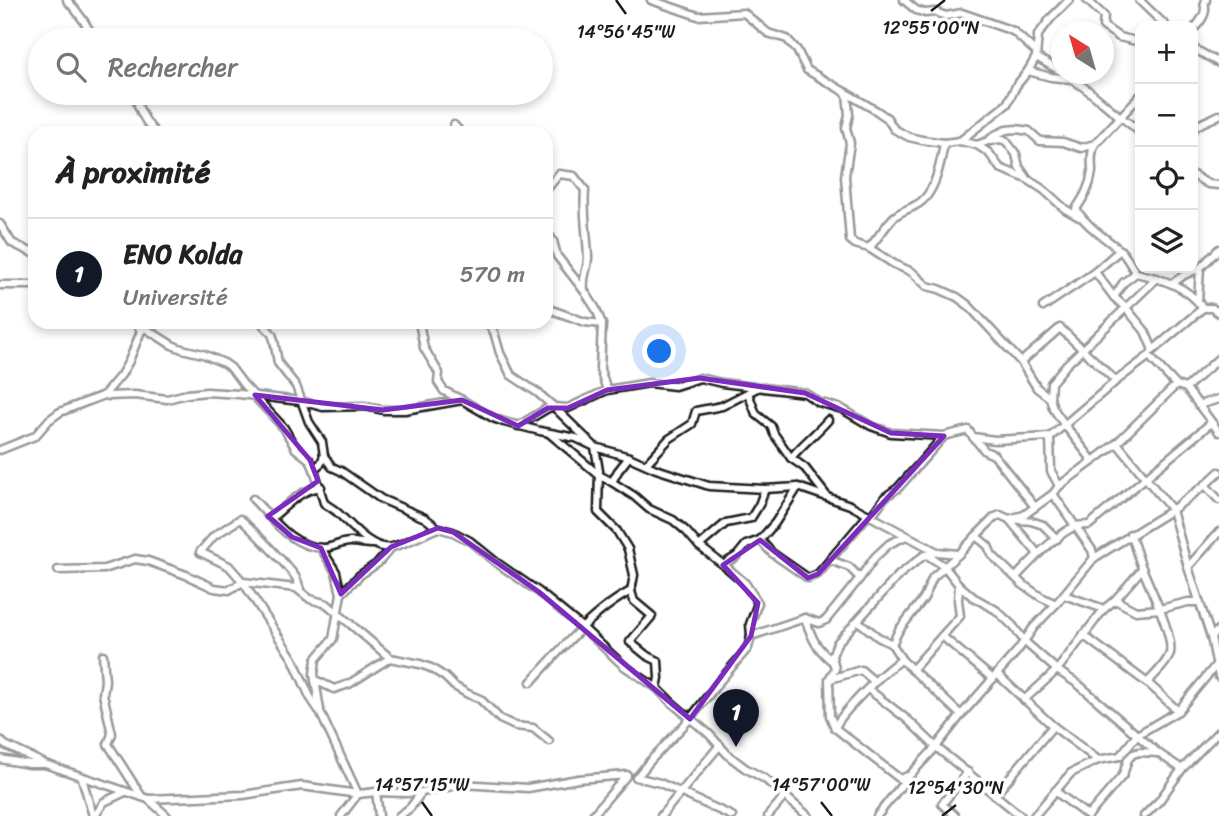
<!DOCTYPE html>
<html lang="fr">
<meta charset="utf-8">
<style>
body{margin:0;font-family:Sriracha,sans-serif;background:#f2f2f2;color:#222}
.controls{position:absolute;right:21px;top:21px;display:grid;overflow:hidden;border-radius:14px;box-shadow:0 4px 10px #0003}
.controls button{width:63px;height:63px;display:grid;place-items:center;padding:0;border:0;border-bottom:2px solid #e0e0e0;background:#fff;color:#222;font:35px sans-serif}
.compass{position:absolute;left:1051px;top:21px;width:63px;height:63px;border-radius:50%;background:#fff;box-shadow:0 4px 10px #0003;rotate:323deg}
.you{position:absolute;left:660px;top:352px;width:24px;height:24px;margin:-18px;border:5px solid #fff;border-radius:50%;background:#1a73e8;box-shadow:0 0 0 10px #1a73e833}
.badge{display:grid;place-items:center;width:46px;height:46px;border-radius:50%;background:#111827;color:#fff;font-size:23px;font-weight:700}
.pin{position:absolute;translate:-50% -58px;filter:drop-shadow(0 2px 4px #0008)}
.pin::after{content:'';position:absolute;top:37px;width:24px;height:21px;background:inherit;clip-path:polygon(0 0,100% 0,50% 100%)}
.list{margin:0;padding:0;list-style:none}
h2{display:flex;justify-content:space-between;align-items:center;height:91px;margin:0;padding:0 28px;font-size:30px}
h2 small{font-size:23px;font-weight:400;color:#767676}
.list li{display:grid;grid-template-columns:46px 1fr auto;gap:21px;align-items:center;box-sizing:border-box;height:112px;padding:0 28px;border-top:2px solid #e0e0e0}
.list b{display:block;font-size:26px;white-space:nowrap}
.list p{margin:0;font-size:23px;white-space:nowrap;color:#767676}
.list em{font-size:23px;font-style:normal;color:#767676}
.icon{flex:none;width:38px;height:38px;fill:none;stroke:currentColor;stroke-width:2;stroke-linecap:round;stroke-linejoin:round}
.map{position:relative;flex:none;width:1219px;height:816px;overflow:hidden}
.search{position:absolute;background:#fff;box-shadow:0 4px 10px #0003;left:28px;top:28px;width:525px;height:77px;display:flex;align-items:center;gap:18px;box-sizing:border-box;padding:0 24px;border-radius:38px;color:#767676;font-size:26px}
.panel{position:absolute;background:#fff;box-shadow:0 4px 10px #0003;left:28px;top:126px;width:525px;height:203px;border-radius:21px}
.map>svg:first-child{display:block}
</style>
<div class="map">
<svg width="1219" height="816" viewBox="0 0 1219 816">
<rect width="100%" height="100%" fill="#fff"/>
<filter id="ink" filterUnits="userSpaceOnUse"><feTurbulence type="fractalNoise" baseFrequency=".0143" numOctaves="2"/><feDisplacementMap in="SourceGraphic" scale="14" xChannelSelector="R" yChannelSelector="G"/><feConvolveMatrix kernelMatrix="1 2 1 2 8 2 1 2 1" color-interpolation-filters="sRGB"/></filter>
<g filter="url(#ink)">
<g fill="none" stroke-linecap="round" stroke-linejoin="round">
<g stroke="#1c1c1c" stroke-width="11">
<g id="minor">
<path d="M 67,0 C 78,12 88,25 94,40"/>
<path d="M 651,0 L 698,16 L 744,13 L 768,33 L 787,39 L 797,50 L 807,70 L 877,111 L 887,118 L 894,129 L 909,137 L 922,140 L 944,143 L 960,141 L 977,145 L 988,141 L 995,135 L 1006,130 L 1017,129 L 1029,131 L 1040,141 L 1063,142 L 1081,148 L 1095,144 L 1140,96"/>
<path d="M 904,0 L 916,10 L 925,13 L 935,12 L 946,16 L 962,13 L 1013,31 L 1036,52"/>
<path d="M 1087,0 L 1104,16 L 1103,26 L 1119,37 L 1140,42"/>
<path d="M 1139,0 L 1166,26"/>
<path d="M 1193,30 C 1198,24 1205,17 1205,9 C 1205,0 1203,9 1206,0"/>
<path d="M 1193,48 L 1219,63"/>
<path d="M 1036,57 L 1062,72"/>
<path d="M 1028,71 L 1051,77 L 1071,79"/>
<path d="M 1064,74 C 1084,85 1100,101 1118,115 C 1126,121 1133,125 1140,133"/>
<path d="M 136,93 C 135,105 147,125 156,133"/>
<path d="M 847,93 L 849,115 L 846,128 L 850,143 L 845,176 L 850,240 L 855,244 L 869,248"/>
<path d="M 454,125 L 461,133"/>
<path d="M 1193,129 C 1200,122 1211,120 1219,115"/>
<path d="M 960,141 L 1007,104 L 1016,86 L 1028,71 L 1036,57 L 1038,35 L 1051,18 L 1069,0"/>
<path d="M 990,141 L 1000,139 L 1006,141 L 1016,154 L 1019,167 L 1026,177"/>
<path d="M 944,143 C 941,162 935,196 916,205 C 908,210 900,211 893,218 C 884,228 877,239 869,248 L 894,264 L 912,272 L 927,286 L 939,289 L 957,297 L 968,305 L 1021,362"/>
<path d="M 1095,144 C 1090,154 1092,162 1092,172 C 1090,187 1084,197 1076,209 C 1085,225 1105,238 1119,249 C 1126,255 1131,266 1136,273"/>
<path d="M 977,145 L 989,153 L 1000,168 L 1027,179 L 1044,190 L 1065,209 L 1079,217"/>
<path d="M 1193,175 L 1208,184 L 1219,185"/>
<path d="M 546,190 L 559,174 L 574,176 L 585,190 C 583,212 587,234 588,257 C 588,270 582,275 584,290"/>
<path d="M 0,224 L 12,243 L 35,254"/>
<path d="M 546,231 L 553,241 L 557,256 L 585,292 L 596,309 L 602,324 L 600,369 L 607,390"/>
<path d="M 1095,272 L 1114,297 L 1126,308 L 1145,331 L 1153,350"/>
<path d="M 1173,283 L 1184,275 L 1200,268 L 1219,249"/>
<path d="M 0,285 L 35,285"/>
<path d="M 1114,297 L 1123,283 L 1136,273 C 1162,279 1187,286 1203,308"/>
<path d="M 1198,302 L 1200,268"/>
<path d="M 1043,307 L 1095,272 L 1120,250"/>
<path d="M 546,308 L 585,322 L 602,324"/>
<path d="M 136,322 L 141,331"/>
<path d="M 261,322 L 272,334 L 274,340 L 278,363 L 296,386 L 309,422 L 322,442 L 324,456 L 321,463 L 314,469 L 324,503 C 328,506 334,509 338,513 C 350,524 373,552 392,547 C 407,543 423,534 438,528"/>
<path d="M 419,322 L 424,348 L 439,373 L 438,382 L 444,391 L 462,400 L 493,418 L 504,422 L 540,431 L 576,438 L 595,447 L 629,457 L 656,469 L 709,486 L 765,489 L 798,487 L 850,505 L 937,552 L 959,554 L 976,536 L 988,546 L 992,555 L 1022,584 L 1041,597 L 1056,604 L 1094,558 L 1172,510 L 1188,567 L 1211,637 L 1219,677"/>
<path d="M 486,322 L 494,332 L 500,353 L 511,375 L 538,393 L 554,407 L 568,408 L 607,390 L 649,383 L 675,386 L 700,378 L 722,383 L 805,393 L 818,402 L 842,409 L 871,426 L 891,433 L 944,436 L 968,430 L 973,437 L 995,440 L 1050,437 L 1116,381 L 1149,356 L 1176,385 L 1186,388 L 1219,432"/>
<path d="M 1152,351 L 1203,308 L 1212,308 L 1219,313"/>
<path d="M 1116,381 L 1060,328 L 1021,362 L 1037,388 L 1050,398 L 1053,408 L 1064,424 L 1093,461 L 1117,443 L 1176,385"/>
<path d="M 1186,388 L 1219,358"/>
<path d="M 748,393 L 756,414 L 771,426 L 774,434 L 791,458 L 805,468 L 826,495"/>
<path d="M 108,396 L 135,395 L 167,399 L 187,394 L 207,392 L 239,394 L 300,401 L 323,407 L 365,406 L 383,410 L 405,410 L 462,400"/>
<path d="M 1050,398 L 1051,383 L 1066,365 L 1157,278"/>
<path d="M 1198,405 L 1219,399"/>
<path d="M 518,426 L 548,408 L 554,407 L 595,447 L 599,471 L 598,512 L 617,531 L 628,549 L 634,575 L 631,591 L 634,601 L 652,616 L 630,642 L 646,655 L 658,661 L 659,678 L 657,688 L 671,702 L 709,734 L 729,756 L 745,768 L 765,779 L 808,816"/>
<path d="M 550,434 L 599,475 L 612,482"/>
<path d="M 973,437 L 985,451 L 994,455 L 1035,507"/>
<path d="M 1050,437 L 1051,471 L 1059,486"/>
<path d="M 1117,443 L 1172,510 L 1205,485 L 1219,472"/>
<path d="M 0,450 L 35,436 L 49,420 L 60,412 L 104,395 L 121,375 L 129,361 L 141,331 L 145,328 L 172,345 L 182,349 L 203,354 L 224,363 L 231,368 L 243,384 L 284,428 L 296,449 L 310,460 L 314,469"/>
<path d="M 324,456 L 332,467 L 341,471 L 381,499 L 425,518 L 438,528 L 453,532 L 470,541 L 497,563 L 539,592 L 583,628 L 624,666 L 657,688"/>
<path d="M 629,457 L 618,471 L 612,482 L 634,496 L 649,509 L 673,520 L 686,531 L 699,546 L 725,566"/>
<path d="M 791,458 C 802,444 817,433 828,420"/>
<path d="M 646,464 L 669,439 L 692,424 L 696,411 L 722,406 L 757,388"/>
<path d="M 1205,485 L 1219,500"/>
<path d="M 1053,494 L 1092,550 L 1094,558"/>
<path d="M 253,499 C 273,519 291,547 323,548 C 332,548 341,542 350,542 C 357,542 365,544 372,544"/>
<path d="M 872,515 L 885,497 L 898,488 L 944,436"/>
<path d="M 268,516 L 274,516 C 288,504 302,489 321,487"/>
<path d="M 1130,534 C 1135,546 1138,559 1143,570 C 1150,588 1174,636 1170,653 C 1167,664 1155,674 1147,683"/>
<path d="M 976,536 L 995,517 L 1000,515 L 1009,519 L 1031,521 L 1043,525 L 1057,539"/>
<path d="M 760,540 L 772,553 L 808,578 L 818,574 L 868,515"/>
<path d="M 699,546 L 726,523 L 751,518 L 759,505 L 765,489"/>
<path d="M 321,548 L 336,572 L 341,594"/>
<path d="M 937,552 L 923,556 L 899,575 L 837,643 L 832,656 L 835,669 L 829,679 L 830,716 L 835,728 L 900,779 L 910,775 L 936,747 L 961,715 L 1018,650 L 1034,627 L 1056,604"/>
<path d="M 959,554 L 933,577 L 924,598 L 899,630 L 892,644 L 902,660 L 961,715"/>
<path d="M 1038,554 L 1009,519 L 1024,515 L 1053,494 L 1059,486 L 1093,461"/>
<path d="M 927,555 L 944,566 L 959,585 L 958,600 L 960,616 L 942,636"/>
<path d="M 830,560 L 849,567 L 860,578"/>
<path d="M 1188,567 L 1219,532"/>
<path d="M 58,570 L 104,569 L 135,559 L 148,561 L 186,575 L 214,588 L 229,590 L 243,582 L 296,588 L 310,599 L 327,604 L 390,658 L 420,664 L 431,668 L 445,677 L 454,686 L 468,694 L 480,699 L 500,719 L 515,726 L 533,728 L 549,741"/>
<path d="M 1016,577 C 1029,563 1059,531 1077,526 C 1081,525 1085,525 1089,525 L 1211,423"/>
<path d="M 959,585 L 973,597 L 996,610 L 1013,626 L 1025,642 L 1057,670 L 1078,684 L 1158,753 L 1182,769"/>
<path d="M 300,589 C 299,586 298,582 296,578 C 293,571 246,523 240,519 L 214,536 L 200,552 L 229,566 L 243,582 L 293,659 L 310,697 L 320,712 L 358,794 L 341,816"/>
<path d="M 1064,595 L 1104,609"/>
<path d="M 1115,600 L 1136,611 L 1160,609 L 1188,602 L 1199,602"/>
<path d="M 805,618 C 812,639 816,648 833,662"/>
<path d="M 858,621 L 878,637 L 892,644"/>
<path d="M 1083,635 L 1150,685 L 1178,711"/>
<path d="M 751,636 L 750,624 L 758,603 L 745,583 L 725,566 L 727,562 L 737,556 L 746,545 L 760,540 L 775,523 L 798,487"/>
<path d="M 1211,637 L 1219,629"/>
<path d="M 103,655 L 105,681 L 103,694 L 112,734 L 108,744 L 142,797"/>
<path d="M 912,670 L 942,636 L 993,679"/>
<path d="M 997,674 L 1053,726 L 1098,760"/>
<path d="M 830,679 L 861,670 L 875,682"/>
<path d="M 315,680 L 334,689 L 349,684 L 390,658"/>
<path d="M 531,682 C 559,651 594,610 631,591"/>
<path d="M 868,689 L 908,720 L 936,747 L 1021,816"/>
<path d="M 1024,700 L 1057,670 L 1104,609 L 1115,600 L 1142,569"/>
<path d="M 320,710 L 314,674 L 316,659 L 333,639 L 341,594 L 360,575 L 378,563 L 391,548"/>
<path d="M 835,728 C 840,714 887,667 902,660"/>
<path d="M 0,740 L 5,745 L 45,764 L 148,799 L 243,795 L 302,786 L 358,794 L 376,792 L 406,793 L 422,792 L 462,784 L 528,788 L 578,779 L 627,775 L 592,816"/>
<path d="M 0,759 L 29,764 L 43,764"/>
<path d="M 636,777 L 660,783 L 732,816"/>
<path d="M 637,777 L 650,761 L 690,719 L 718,683 L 748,648 L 751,636 L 805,618 L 819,623 L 826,620 L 860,578 L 875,557 L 889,544 L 906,536"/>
<path d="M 82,778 L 93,816"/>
<path d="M 1055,791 L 1088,816"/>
<path d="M 376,792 L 379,816"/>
<path d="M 995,795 L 1053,726"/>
<path d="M 148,799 L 167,816"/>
<path d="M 95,816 L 104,802 L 125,792"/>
<path d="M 399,816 L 410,808 L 421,793"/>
<path d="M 661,816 L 720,745"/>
<path d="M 768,816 L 785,796"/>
<path d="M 877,816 L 908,777"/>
<path d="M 955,816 L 942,804 L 968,772"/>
<path d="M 1034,816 L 1071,773 L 1098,760 L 1120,756 L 1137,735 L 1178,711 L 1216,665"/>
<path d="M 1088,816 L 1123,775 L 1128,759 L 1133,754 L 1139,752 L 1158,753"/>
<path d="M 1144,816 L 1159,801 L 1182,769 L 1219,731"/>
</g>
</g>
<use href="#minor" stroke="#fff" stroke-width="6"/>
</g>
</g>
<path d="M0 0H1219V816H0ZM 700,378 L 805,393 L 891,433 L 944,436 L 818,574 L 808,578 L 760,540 L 723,565 L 758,603 L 751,636 L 690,719 L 539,592 L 453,532 L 438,528 L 391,547 L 341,594 L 321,548 L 292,537 L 268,516 L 318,481 L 310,460 L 255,395 L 383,410 L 462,400 L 518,426 L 548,408 L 568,408 L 607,390 Z" fill="#fff" fill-opacity=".55" fill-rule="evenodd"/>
<path fill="none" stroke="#7b2cbf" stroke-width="5" stroke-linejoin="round" d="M 700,378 L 805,393 L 891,433 L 944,436 L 818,574 L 808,578 L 760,540 L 723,565 L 758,603 L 751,636 L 690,719 L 539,592 L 453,532 L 438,528 L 391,547 L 341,594 L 321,548 L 292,537 L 268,516 L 318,481 L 310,460 L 255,395 L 383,410 L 462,400 L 518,426 L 548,408 L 568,408 L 607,390 Z"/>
<path fill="none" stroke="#1c1c1c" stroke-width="2.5" d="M 616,0 L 626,14M 931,11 L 945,0M 422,802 L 432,816M 821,802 L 832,816M 942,816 L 956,805"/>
<g font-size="18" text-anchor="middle" fill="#1c1c1c" stroke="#fff" stroke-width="7" stroke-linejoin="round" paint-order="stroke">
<text x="931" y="34">12°55'00"N</text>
<text x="626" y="38">14°56'45"W</text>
<text x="422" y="791">14°57'15"W</text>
<text x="821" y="791">14°57'00"W</text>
<text x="956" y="794">12°54'30"N</text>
</g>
</svg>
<div class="controls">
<button>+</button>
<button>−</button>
<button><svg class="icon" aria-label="locate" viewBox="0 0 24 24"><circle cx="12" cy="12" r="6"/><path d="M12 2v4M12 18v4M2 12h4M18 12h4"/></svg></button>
<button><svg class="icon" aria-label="layers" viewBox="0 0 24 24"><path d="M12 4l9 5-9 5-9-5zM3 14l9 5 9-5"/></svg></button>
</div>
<svg class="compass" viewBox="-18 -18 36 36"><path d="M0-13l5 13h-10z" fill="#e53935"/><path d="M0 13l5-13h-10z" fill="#767676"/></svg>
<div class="you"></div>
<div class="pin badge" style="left:736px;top:747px">1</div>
<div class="search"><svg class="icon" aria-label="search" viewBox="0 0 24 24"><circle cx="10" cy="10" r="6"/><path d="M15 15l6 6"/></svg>Rechercher</div>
<section class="panel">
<h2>À proximité<small></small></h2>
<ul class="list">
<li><span class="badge">1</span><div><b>ENO Kolda</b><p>Université</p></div><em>570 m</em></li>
</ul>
</section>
</div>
